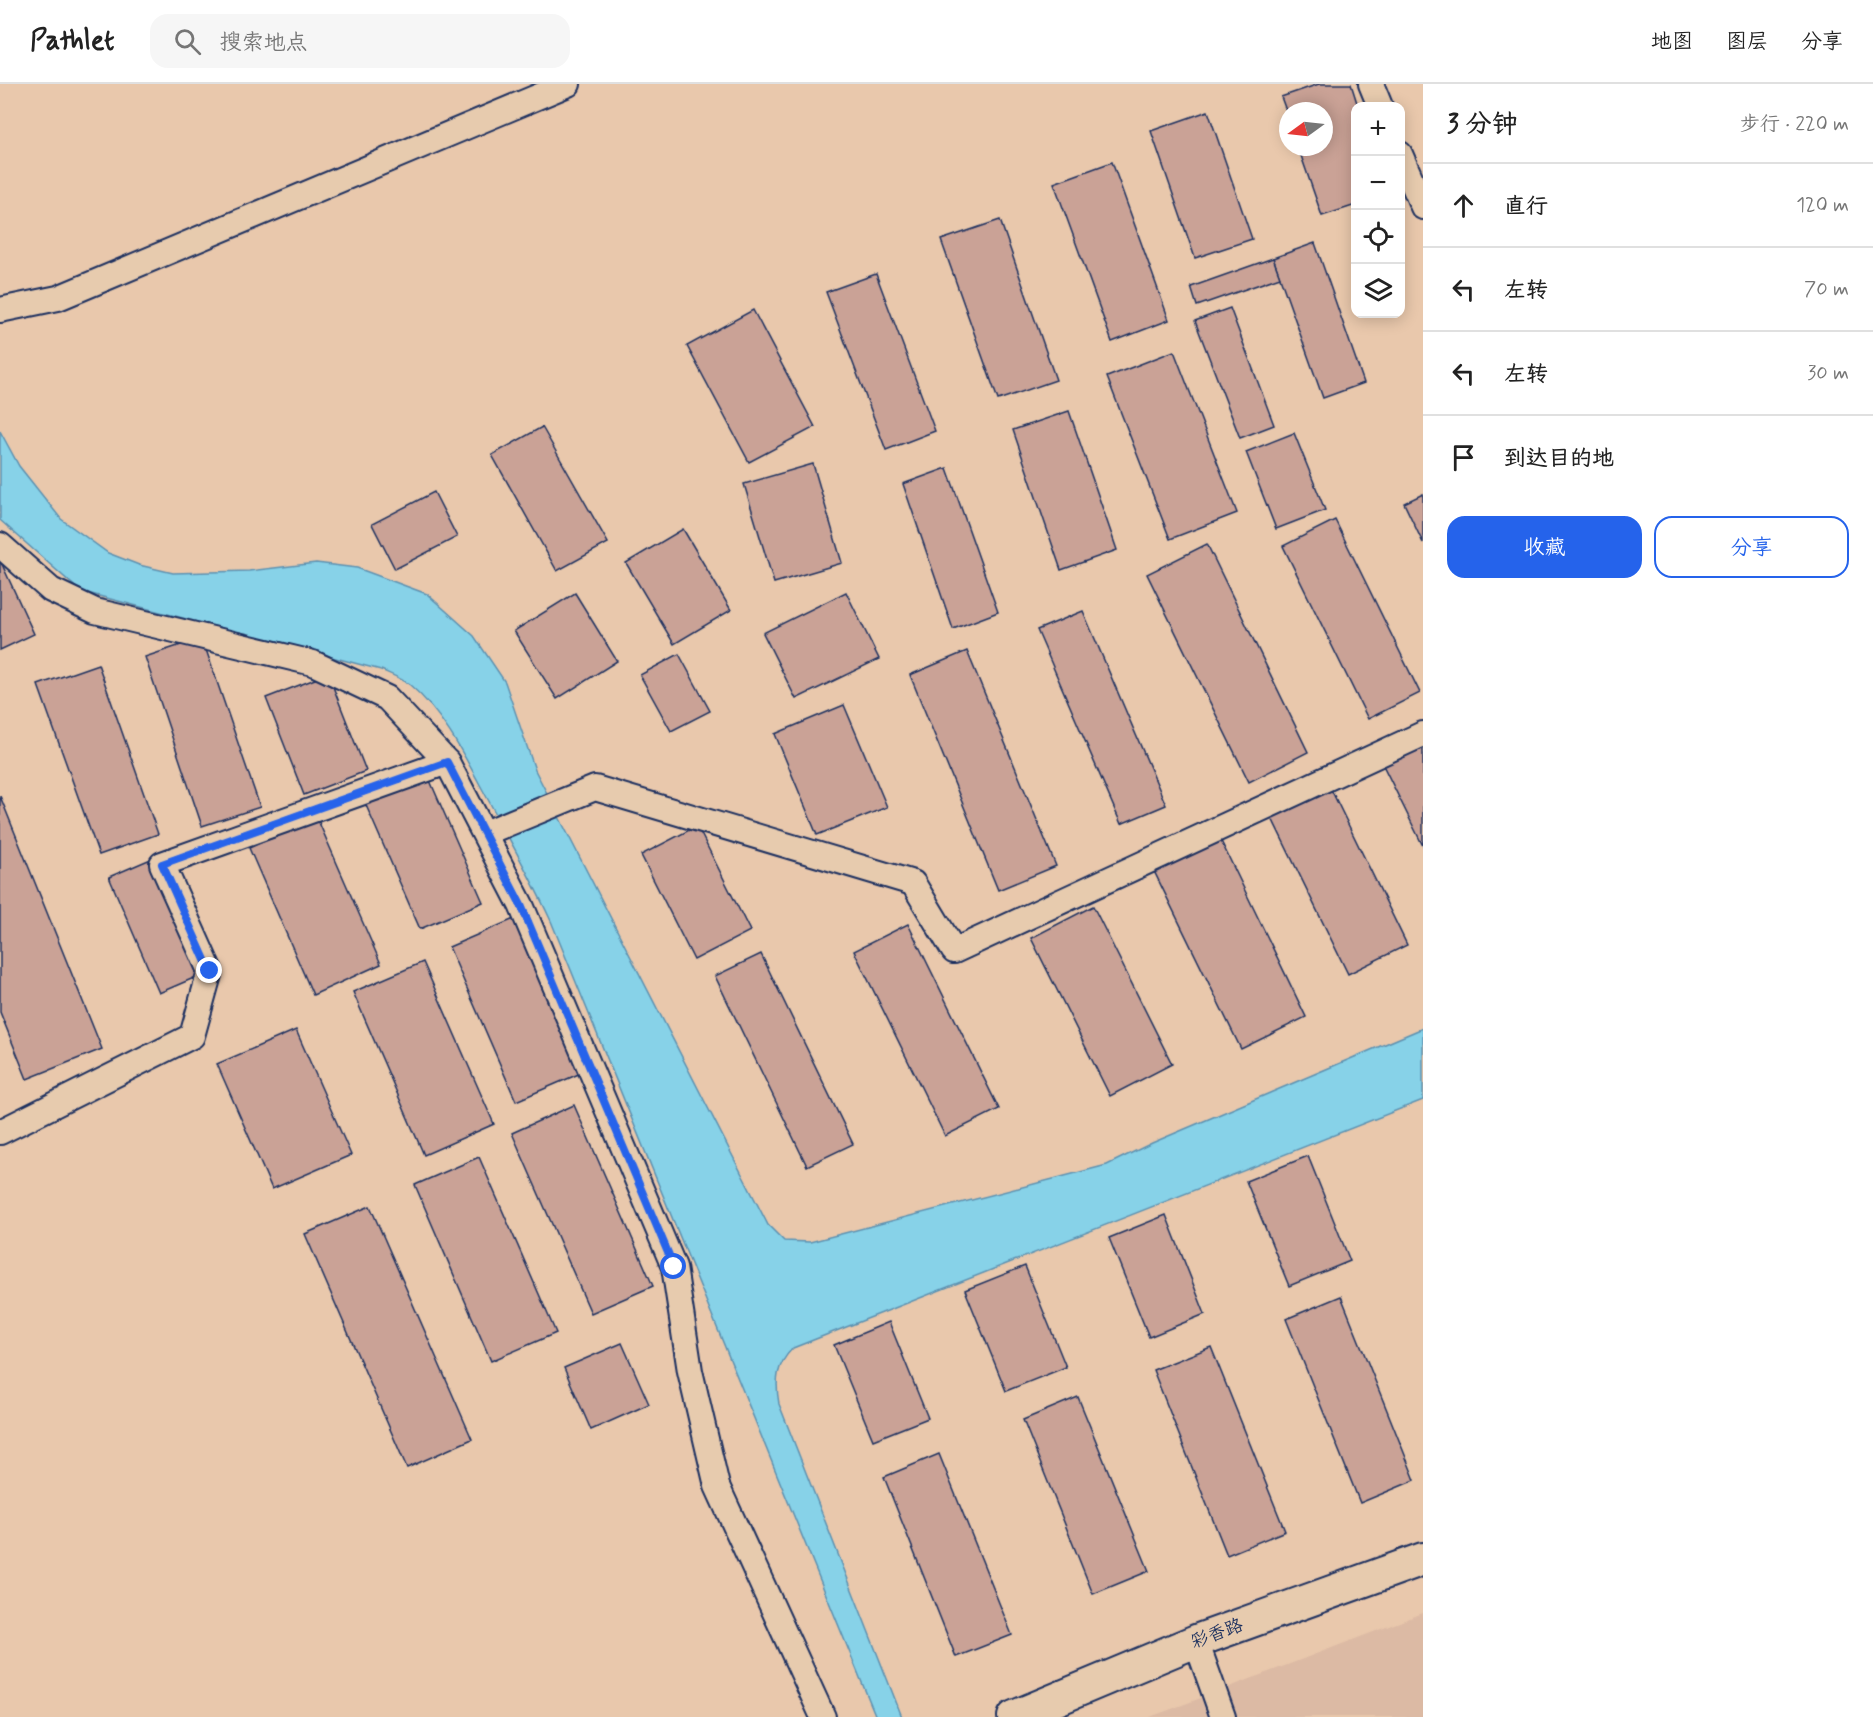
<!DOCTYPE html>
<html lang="zh">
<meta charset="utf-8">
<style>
body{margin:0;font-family:Mynerve,"LXGW WenKai TC",sans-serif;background:#f6f6f6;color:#222}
.controls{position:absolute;right:18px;top:18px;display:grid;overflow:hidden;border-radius:12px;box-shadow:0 3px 15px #0003}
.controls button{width:54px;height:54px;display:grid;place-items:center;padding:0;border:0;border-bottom:2px solid #e0e0e0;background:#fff;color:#222;font:30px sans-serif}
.compass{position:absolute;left:1279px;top:18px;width:54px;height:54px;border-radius:50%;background:#fff;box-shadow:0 3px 15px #0003;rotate:255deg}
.stop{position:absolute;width:18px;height:18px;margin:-14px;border:4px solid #2563eb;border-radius:50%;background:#fff}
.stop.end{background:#2563eb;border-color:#fff;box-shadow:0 2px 6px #0008}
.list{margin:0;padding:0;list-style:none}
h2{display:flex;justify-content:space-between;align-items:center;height:78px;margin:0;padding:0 24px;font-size:26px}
h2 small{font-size:20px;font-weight:400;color:#767676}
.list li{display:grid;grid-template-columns:39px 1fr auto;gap:18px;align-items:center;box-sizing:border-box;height:84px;padding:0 24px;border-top:2px solid #e0e0e0}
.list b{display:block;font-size:22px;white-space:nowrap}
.list em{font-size:20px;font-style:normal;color:#767676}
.actions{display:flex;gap:12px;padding:18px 24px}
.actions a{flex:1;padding:14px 0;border:2px solid #2563eb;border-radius:18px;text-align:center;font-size:21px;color:#2563eb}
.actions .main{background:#2563eb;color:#fff}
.icon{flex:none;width:33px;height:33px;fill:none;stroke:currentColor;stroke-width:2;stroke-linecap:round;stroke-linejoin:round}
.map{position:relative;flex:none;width:1423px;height:1633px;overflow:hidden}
header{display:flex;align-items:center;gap:36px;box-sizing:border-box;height:84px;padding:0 30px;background:#fff;border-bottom:2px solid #e0e0e0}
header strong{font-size:28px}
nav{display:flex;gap:33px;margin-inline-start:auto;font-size:21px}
.search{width:420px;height:54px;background:#f6f6f6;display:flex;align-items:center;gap:15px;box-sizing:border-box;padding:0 21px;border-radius:18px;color:#767676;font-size:22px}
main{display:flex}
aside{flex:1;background:#fff}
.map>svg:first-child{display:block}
</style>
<header>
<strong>Pathlet</strong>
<div class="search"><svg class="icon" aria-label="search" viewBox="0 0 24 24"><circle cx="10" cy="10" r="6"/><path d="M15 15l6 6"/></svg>搜索地点</div>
<nav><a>地图</a><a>图层</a><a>分享</a></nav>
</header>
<main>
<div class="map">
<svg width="1423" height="1633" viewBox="0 0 1423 1633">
<rect width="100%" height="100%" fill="#e9c8ac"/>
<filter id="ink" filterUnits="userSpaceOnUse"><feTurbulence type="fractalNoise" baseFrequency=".0167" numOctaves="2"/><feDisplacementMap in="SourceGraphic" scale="12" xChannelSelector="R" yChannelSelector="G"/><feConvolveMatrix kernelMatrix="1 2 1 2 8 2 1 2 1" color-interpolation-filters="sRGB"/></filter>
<g filter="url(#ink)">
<path fill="#dcbaa4" d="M 1423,1529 L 1423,1633 L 1150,1633 L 1185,1620 Z"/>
<path fill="#87d2e8" stroke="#5c91b1" stroke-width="1.5" d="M 0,347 L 19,382 L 61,435 L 108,469 L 139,481 L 173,489 L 249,487 L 316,479 L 357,484 L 427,510 L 474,552 L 505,598 L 535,686 L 768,1141 L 784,1157 L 810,1158 L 1107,1081 L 1152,1059 L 1423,944 L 1423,1016 L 793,1264 C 776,1281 775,1297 779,1320 L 902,1633 L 876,1633 L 551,837 C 531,794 508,752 485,710 C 465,673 443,629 410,601 C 401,594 392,591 381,586 L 80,507 L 0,436 Z"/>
<g fill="#caa296" stroke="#1b2f5e" stroke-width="1.5">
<path d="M 1319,0 L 1351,0 L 1358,22 L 1356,22 L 1356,121 L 1322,132 L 1298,63 L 1324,63 L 1324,27 L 1288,27 L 1288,32 L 1281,13 Z"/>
<path d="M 1208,27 L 1252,155 L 1195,174 L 1151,47 Z"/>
<path d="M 1112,78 L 1169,236 L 1112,258 L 1054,99 Z"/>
<path d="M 1000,136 L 1056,296 L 998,316 L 941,156 Z"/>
<path d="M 1315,159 L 1364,299 L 1323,314 L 1273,174 Z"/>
<path d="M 1273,174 L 1280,193 L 1197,222 L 1191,203 Z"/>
<path d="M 876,190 L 935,347 L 886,366 L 826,208 Z"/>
<path d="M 1230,224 L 1274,341 L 1240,354 L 1195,237 Z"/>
<path d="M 753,226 L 815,343 L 749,378 L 687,262 Z"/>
<path d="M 1174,267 L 1237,429 L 1170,455 L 1107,293 Z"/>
<path d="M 1069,327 L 1117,466 L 1061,486 L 1013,346 Z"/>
<path d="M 542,343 L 608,459 L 557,487 L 492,371 Z"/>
<path d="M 1294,349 L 1325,426 L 1276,445 L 1246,368 Z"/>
<path d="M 813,380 L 842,479 L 774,499 L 744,400 Z"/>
<path d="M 947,384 L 998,528 L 953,545 L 903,400 Z"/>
<path d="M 434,408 L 457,453 L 395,485 L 372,440 Z"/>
<path d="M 1423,410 L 1423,459 L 1404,419 Z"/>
<path d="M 1335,436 L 1420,609 L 1368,635 L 1283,462 Z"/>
<path d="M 683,445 L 731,526 L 674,560 L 626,479 Z"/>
<path d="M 1207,460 L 1308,668 L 1249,698 L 1147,490 Z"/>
<path d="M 0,476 L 34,550 L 0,566 Z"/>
<path d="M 846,508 L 879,575 L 796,615 L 763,549 Z"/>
<path d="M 575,509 L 617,577 L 557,615 L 514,547 Z"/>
<path d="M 1083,527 L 1166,721 L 1121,740 L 1037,546 Z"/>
<path d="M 202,554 L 260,723 L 202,742 L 145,573 Z"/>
<path d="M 967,567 L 1056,782 L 998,806 L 910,591 Z"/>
<path d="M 679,570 L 710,627 L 671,647 L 640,591 Z"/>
<path d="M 98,580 L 158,750 L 99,771 L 38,601 Z"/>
<path d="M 328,590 L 366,687 L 304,711 L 266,614 Z"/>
<path d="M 844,621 L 887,723 L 817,751 L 775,650 Z"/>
<path d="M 1423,654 L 1423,762 L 1380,675 Z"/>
<path d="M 428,692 L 483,818 L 420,845 L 365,719 Z"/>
<path d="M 1325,693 L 1407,861 L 1348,890 L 1266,722 Z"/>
<path d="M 0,712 L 102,965 L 27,995 L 0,928 Z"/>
<path d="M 317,734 L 381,880 L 313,911 L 249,764 Z"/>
<path d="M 697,742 L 750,847 L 694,876 L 641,771 Z"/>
<path d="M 1219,753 L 1306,933 L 1241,965 L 1153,785 Z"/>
<path d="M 167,768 L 217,884 L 159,909 L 109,793 Z"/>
<path d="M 1093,822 L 1172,980 L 1110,1012 L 1031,854 Z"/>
<path d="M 514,835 L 581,989 L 516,1017 L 449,863 Z"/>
<path d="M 908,840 L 999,1025 L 945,1052 L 854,867 Z"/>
<path d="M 761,870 L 853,1060 L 807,1082 L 715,892 Z"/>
<path d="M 423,878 L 494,1040 L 424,1071 L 353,908 Z"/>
<path d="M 296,946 L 351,1071 L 272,1105 L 217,980 Z"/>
<path d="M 574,1021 L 653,1202 L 591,1229 L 512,1049 Z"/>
<path d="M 1308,1072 L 1350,1177 L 1289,1202 L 1246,1097 Z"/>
<path d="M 479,1073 L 556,1249 L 491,1277 L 415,1101 Z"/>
<path d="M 370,1122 L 472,1355 L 407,1384 L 305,1150 Z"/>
<path d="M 1166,1131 L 1205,1230 L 1149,1253 L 1109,1154 Z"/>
<path d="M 1025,1182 L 1066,1283 L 1006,1307 L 965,1206 Z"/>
<path d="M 1341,1212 L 1415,1396 L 1360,1419 L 1286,1235 Z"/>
<path d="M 889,1238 L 928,1334 L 873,1356 L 834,1261 Z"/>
<path d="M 622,1259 L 649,1320 L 591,1346 L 564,1284 Z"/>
<path d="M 1211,1263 L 1285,1447 L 1227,1471 L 1153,1286 Z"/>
<path d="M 1078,1313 L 1149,1487 L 1093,1510 L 1023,1336 Z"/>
<path d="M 939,1370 L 1012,1551 L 956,1573 L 884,1393 Z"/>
</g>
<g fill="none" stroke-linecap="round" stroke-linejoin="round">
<g stroke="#1b2f5e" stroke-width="28">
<g id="minor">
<path d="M 1371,0 L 1380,22"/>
<path d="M 1400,70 L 1423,123"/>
<path d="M 0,226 L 58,214 L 568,0"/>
<path d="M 0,461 L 51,506 L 95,527 L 313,579 L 387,614 L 447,678 L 521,821 L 674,1183 L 690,1287 L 717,1402 L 823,1633"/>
<path d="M 485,749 L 595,704 L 913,799 L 954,867 L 1423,650"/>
<path d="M 0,1048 L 192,952 L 210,887 L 162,780 L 447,678"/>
<path d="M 1196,1557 L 1223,1633"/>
</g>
</g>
<g stroke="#1b2f5e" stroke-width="36">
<path id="tertiary" d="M 1014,1633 L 1196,1557 L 1423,1475"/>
</g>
<use href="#minor" stroke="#e7cbae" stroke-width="24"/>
<use href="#tertiary" stroke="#e7cbae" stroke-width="32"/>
</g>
</g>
<g fill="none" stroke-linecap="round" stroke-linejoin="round" filter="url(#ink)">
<path stroke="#2563eb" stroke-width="8" d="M 210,887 L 162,780 L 447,678 L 521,821 L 674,1183"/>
</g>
<g text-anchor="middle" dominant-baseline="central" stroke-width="4.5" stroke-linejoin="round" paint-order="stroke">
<g font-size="18" fill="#1b2f5e" stroke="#e7cbae">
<text transform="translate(1217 1550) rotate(-20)">彩香路</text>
</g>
</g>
</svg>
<div class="controls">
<button>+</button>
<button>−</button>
<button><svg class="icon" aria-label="locate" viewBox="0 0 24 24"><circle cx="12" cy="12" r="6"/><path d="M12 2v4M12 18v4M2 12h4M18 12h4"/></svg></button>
<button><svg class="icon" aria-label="layers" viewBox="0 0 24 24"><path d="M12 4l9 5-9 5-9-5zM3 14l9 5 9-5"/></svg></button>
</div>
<svg class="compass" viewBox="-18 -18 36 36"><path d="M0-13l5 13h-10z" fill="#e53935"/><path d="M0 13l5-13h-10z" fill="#767676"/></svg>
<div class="stop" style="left:674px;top:1183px"></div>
<div class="stop end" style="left:210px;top:887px"></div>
</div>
<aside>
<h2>3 分钟<small>步行 · 220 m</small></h2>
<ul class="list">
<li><svg class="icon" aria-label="ahead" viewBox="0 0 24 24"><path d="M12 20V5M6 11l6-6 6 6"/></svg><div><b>直行</b></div><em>120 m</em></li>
<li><svg class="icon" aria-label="left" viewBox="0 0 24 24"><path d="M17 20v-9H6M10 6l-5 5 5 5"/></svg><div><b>左转</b></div><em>70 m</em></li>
<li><svg class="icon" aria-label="left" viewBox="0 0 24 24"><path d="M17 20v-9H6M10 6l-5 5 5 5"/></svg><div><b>左转</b></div><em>30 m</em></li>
<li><svg class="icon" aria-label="arrive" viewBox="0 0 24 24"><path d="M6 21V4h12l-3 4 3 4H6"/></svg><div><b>到达目的地</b></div></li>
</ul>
<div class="actions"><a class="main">收藏</a><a>分享</a></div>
</aside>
</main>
